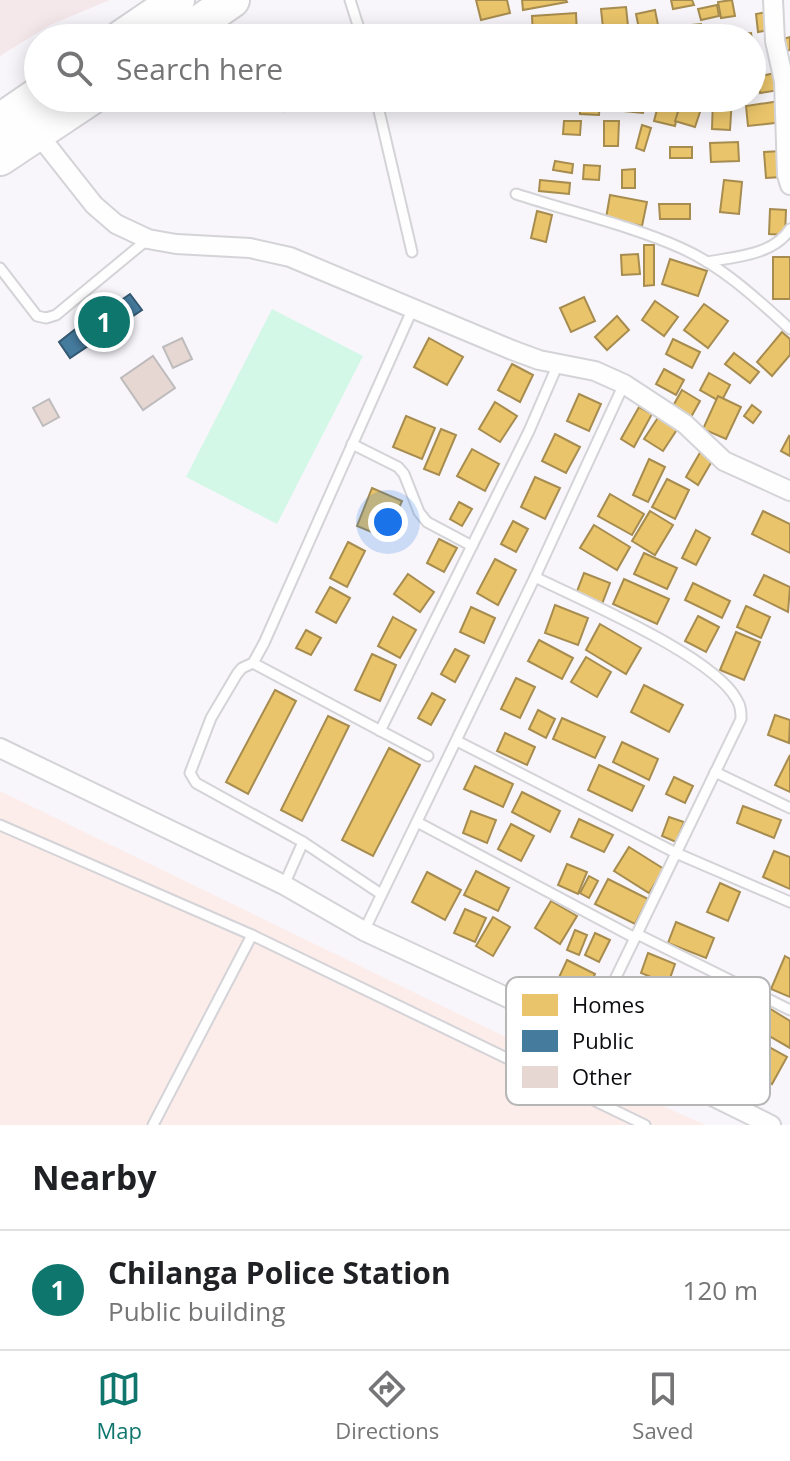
<!DOCTYPE html>
<style>
body{margin:0;font-family:"Open Sans",sans-serif;background:#f2f2f2;color:#202124}
.you{position:absolute;left:388px;top:522px;width:28px;height:28px;margin:-20px;border:6px solid #fff;border-radius:50%;background:#1a73e8;box-shadow:0 0 0 12px #1a73e833}
.badge{display:grid;place-items:center;width:52px;height:52px;border-radius:50%;background:#0f766e;color:#fff;font-size:26px;font-weight:700}
.pin{position:absolute;translate:-50% -50%;border:4px solid #fff;box-shadow:0 2px 8px #0006}
.list{margin:0;padding:0;list-style:none}
h2{display:flex;justify-content:space-between;align-items:center;height:104px;margin:0;padding:0 32px;font-size:34px}
h2 small{font-size:26px;font-weight:400;color:#757577}
.list li{display:grid;grid-template-columns:52px 1fr auto;gap:24px;align-items:center;box-sizing:border-box;height:120px;padding:0 32px;border-top:2px solid #e0e0e0}
.list b{display:block;font-size:30px;white-space:nowrap}
.list p{margin:0;font-size:26px;white-space:nowrap;color:#757577}
.list em{font-size:26px;font-style:normal;color:#757577}
.icon{flex:none;width:44px;height:44px;fill:none;stroke:currentColor;stroke-width:2;stroke-linecap:round;stroke-linejoin:round}
.map{position:relative;flex:none;width:790px;height:1125px;overflow:hidden}
.search{position:absolute;background:#fff;box-shadow:0 4px 20px #0003;left:24px;right:24px;top:24px;height:88px;display:flex;align-items:center;gap:20px;box-sizing:border-box;padding:0 28px;border-radius:44px;color:#757577;font-size:30px}
.sheet{height:224px;background:#fff}
nav{display:flex;justify-content:space-around;align-items:center;box-sizing:border-box;height:112px;border-top:2px solid #e0e0e0;background:#fff;font-size:22px;color:#757577}
nav a{display:grid;justify-items:center;gap:4px}
nav .on{color:#0f766e}
.map>svg:first-child{display:block}
</style>
<div class="map">
<svg width="790" height="1125" viewBox="0 0 790 1125">
<rect width="100%" height="100%" fill="#f8f6fb"/>
<path fill="#f5e8eb" d="M 0,0 L 110,0 L 50,25 L 0,56 Z"/>
<path fill="#fcedea" d="M 0,791 L 514,1041 L 706,1125 L 0,1125 Z"/>
<path fill="#d3f8e7" d="M 272,309 L 363,356 L 277,524 L 186,477 Z"/>
<g fill="#e9c46a" stroke="#a78c4f" stroke-width="2">
<path d="M 476,0 L 507,0 L 510,13 L 481,20 Z"/>
<path d="M 522,0 L 566,0 L 567,2 L 523,10 Z"/>
<path d="M 671,0 L 692,0 L 694,5 L 673,9 Z"/>
<path d="M 732,0 L 735,16 L 721,18 L 718,2 Z"/>
<path d="M 717,5 L 719,16 L 701,20 L 698,9 Z"/>
<path d="M 626,7 L 628,26 L 603,28 L 601,9 Z"/>
<path d="M 655,10 L 658,25 L 639,29 L 636,14 Z"/>
<path d="M 767,12 L 769,30 L 758,32 L 756,14 Z"/>
<path d="M 576,13 L 577,34 L 533,37 L 532,16 Z"/>
<path d="M 701,24 L 702,38 L 682,38 L 681,26 Z"/>
<path d="M 731,28 L 732,38 L 709,38 L 708,30 Z"/>
<path d="M 500,32 L 501,38 L 478,38 L 478,37 Z"/>
<path d="M 751,33 L 754,54 L 752,54 L 752,38 L 732,38 L 732,35 Z"/>
<path d="M 790,37 L 790,50 L 785,51 L 783,39 Z"/>
<path d="M 775,73 L 779,90 L 760,93 L 757,77 Z"/>
<path d="M 615,98 L 645,98 L 643,113 L 614,110 Z"/>
<path d="M 713,98 L 732,98 L 730,130 L 712,129 Z"/>
<path d="M 580,99 L 600,100 L 599,115 L 580,114 Z"/>
<path d="M 780,101 L 783,122 L 748,126 L 746,106 Z"/>
<path d="M 659,102 L 679,107 L 675,126 L 654,121 Z"/>
<path d="M 681,103 L 701,109 L 695,127 L 675,121 Z"/>
<path d="M 564,121 L 581,121 L 580,135 L 563,134 Z"/>
<path d="M 604,121 L 619,121 L 618,146 L 604,146 Z"/>
<path d="M 642,125 L 651,128 L 644,151 L 636,148 Z"/>
<path d="M 738,142 L 739,161 L 711,162 L 710,143 Z"/>
<rect x="670" y="147" width="22" height="11"/>
<path d="M 781,151 L 782,177 L 766,178 L 764,152 Z"/>
<path d="M 555,161 L 573,164 L 572,173 L 553,170 Z"/>
<path d="M 584,165 L 600,166 L 599,180 L 583,179 Z"/>
<path d="M 635,169 L 635,188 L 622,188 L 622,170 Z"/>
<path d="M 540,180 L 570,183 L 569,194 L 539,191 Z"/>
<path d="M 724,180 L 742,182 L 739,214 L 720,212 Z"/>
<path d="M 610,195 L 647,202 L 642,226 L 606,218 Z"/>
<path d="M 659,204 L 690,204 L 690,219 L 660,219 Z"/>
<path d="M 770,209 L 786,210 L 785,235 L 769,234 Z"/>
<path d="M 537,211 L 552,215 L 546,242 L 531,238 Z"/>
<path d="M 644,245 L 654,245 L 654,285 L 644,286 Z"/>
<path d="M 638,254 L 640,274 L 622,275 L 621,255 Z"/>
<rect x="773" y="257" width="17" height="42"/>
<path d="M 670,259 L 707,271 L 698,296 L 662,284 Z"/>
<path d="M 584,297 L 595,321 L 571,332 L 560,308 Z"/>
<path d="M 655,301 L 678,317 L 664,336 L 642,320 Z"/>
<path d="M 704,304 L 728,321 L 708,348 L 684,330 Z"/>
<path d="M 617,316 L 629,330 L 607,350 L 595,337 Z"/>
<path d="M 782,332 L 790,339 L 790,355 L 772,376 L 757,362 Z"/>
<path d="M 429,338 L 463,357 L 447,385 L 414,367 Z"/>
<path d="M 673,339 L 700,352 L 692,368 L 666,354 Z"/>
<path d="M 734,353 L 759,372 L 750,383 L 725,364 Z"/>
<path d="M 512,364 L 533,375 L 520,402 L 498,390 Z"/>
<path d="M 664,369 L 684,380 L 676,395 L 656,384 Z"/>
<path d="M 709,373 L 730,385 L 721,402 L 700,390 Z"/>
<path d="M 682,390 L 700,401 L 691,417 L 673,406 Z"/>
<path d="M 579,394 L 601,404 L 589,431 L 567,421 Z"/>
<path d="M 718,396 L 741,407 L 726,439 L 703,429 Z"/>
<path d="M 495,402 L 517,416 L 500,442 L 479,429 Z"/>
<path d="M 752,405 L 761,412 L 753,423 L 744,416 Z"/>
<path d="M 639,407 L 652,414 L 634,447 L 621,439 Z"/>
<path d="M 406,416 L 435,428 L 422,459 L 393,447 Z"/>
<path d="M 659,416 L 678,428 L 663,451 L 644,439 Z"/>
<path d="M 441,429 L 456,435 L 439,475 L 424,469 Z"/>
<path d="M 555,434 L 580,447 L 566,473 L 542,461 Z"/>
<path d="M 789,436 L 790,437 L 790,456 L 781,451 Z"/>
<path d="M 472,449 L 499,464 L 485,491 L 457,476 Z"/>
<path d="M 702,449 L 715,456 L 698,485 L 686,477 Z"/>
<path d="M 649,459 L 665,467 L 648,502 L 633,495 Z"/>
<path d="M 535,477 L 560,488 L 545,519 L 521,507 Z"/>
<path d="M 667,479 L 689,490 L 675,519 L 652,507 Z"/>
<path d="M 372,488 L 402,501 L 386,538 L 357,526 Z"/>
<path d="M 610,494 L 644,514 L 632,535 L 598,516 Z"/>
<path d="M 459,502 L 472,509 L 462,526 L 450,519 Z"/>
<path d="M 650,511 L 673,525 L 655,555 L 632,541 Z"/>
<path d="M 763,511 L 790,524 L 790,553 L 752,534 Z"/>
<path d="M 513,521 L 528,529 L 516,552 L 501,544 Z"/>
<path d="M 594,525 L 630,547 L 617,570 L 580,548 Z"/>
<path d="M 696,530 L 710,538 L 696,565 L 682,558 Z"/>
<path d="M 439,539 L 457,548 L 444,572 L 427,563 Z"/>
<path d="M 348,542 L 365,551 L 347,587 L 330,578 Z"/>
<path d="M 644,553 L 677,568 L 667,589 L 634,574 Z"/>
<path d="M 495,559 L 516,570 L 498,605 L 477,593 Z"/>
<path d="M 584,573 L 610,583 L 602,604 L 576,594 Z"/>
<path d="M 408,574 L 434,592 L 420,612 L 394,594 Z"/>
<path d="M 764,575 L 790,587 L 788,612 L 754,595 Z"/>
<path d="M 624,579 L 669,599 L 657,624 L 613,604 Z"/>
<path d="M 693,583 L 730,601 L 722,618 L 685,600 Z"/>
<path d="M 330,587 L 350,598 L 336,623 L 316,612 Z"/>
<path d="M 555,605 L 588,618 L 578,645 L 545,633 Z"/>
<path d="M 746,606 L 770,617 L 761,638 L 737,627 Z"/>
<path d="M 471,607 L 495,618 L 484,643 L 460,632 Z"/>
<path d="M 698,616 L 719,627 L 706,652 L 685,641 Z"/>
<path d="M 393,617 L 416,630 L 400,658 L 378,646 Z"/>
<path d="M 600,624 L 641,648 L 626,674 L 586,650 Z"/>
<path d="M 306,630 L 321,638 L 311,655 L 296,648 Z"/>
<path d="M 736,632 L 760,642 L 744,680 L 720,670 Z"/>
<path d="M 539,640 L 573,658 L 562,679 L 528,661 Z"/>
<path d="M 455,649 L 469,656 L 455,682 L 441,674 Z"/>
<path d="M 372,654 L 396,665 L 380,701 L 355,690 Z"/>
<path d="M 586,657 L 611,672 L 597,697 L 571,682 Z"/>
<path d="M 516,678 L 535,687 L 520,718 L 501,709 Z"/>
<path d="M 644,685 L 683,705 L 669,732 L 631,712 Z"/>
<path d="M 275,690 L 296,701 L 248,794 L 226,782 Z"/>
<path d="M 432,693 L 445,700 L 431,725 L 418,718 Z"/>
<path d="M 538,710 L 555,719 L 546,738 L 529,729 Z"/>
<path d="M 775,715 L 790,720 L 789,743 L 768,735 Z"/>
<path d="M 328,716 L 349,726 L 302,821 L 281,810 Z"/>
<path d="M 562,718 L 605,737 L 595,758 L 553,739 Z"/>
<path d="M 505,733 L 535,747 L 527,765 L 497,751 Z"/>
<path d="M 622,742 L 658,759 L 649,780 L 613,762 Z"/>
<path d="M 389,748 L 420,765 L 373,856 L 342,840 Z"/>
<path d="M 790,755 L 790,792 L 775,785 Z"/>
<path d="M 599,765 L 644,786 L 632,811 L 588,790 Z"/>
<path d="M 475,766 L 513,784 L 503,807 L 464,789 Z"/>
<path d="M 674,777 L 693,786 L 685,803 L 666,794 Z"/>
<path d="M 522,792 L 560,811 L 550,832 L 512,812 Z"/>
<path d="M 743,806 L 781,820 L 774,838 L 737,823 Z"/>
<path d="M 471,811 L 496,820 L 487,843 L 463,833 Z"/>
<path d="M 669,817 L 684,822 L 676,842 L 662,836 Z"/>
<path d="M 579,819 L 613,835 L 604,852 L 571,837 Z"/>
<path d="M 511,824 L 534,836 L 521,861 L 498,849 Z"/>
<path d="M 629,847 L 664,869 L 649,893 L 614,871 Z"/>
<path d="M 774,851 L 790,857 L 790,889 L 763,877 Z"/>
<path d="M 567,864 L 587,872 L 578,894 L 558,885 Z"/>
<path d="M 476,871 L 509,888 L 498,911 L 464,895 Z"/>
<path d="M 427,872 L 461,890 L 445,920 L 412,902 Z"/>
<path d="M 589,876 L 598,881 L 589,898 L 580,893 Z"/>
<path d="M 608,879 L 648,899 L 635,924 L 595,904 Z"/>
<path d="M 720,883 L 740,892 L 728,921 L 707,912 Z"/>
<path d="M 551,901 L 577,916 L 560,944 L 535,928 Z"/>
<path d="M 465,909 L 486,918 L 475,942 L 454,933 Z"/>
<path d="M 493,917 L 510,927 L 493,956 L 476,946 Z"/>
<path d="M 676,922 L 714,938 L 706,958 L 668,943 Z"/>
<path d="M 575,930 L 587,935 L 579,955 L 567,950 Z"/>
<path d="M 595,933 L 610,940 L 599,962 L 585,955 Z"/>
<path d="M 648,953 L 675,964 L 668,984 L 641,973 Z"/>
<path d="M 785,956 L 790,959 L 790,997 L 771,989 Z"/>
<path d="M 567,960 L 595,974 L 583,999 L 555,986 Z"/>
<path d="M 769,1008 L 790,1021 L 790,1048 L 757,1029 Z"/>
<path d="M 762,1043 L 787,1057 L 772,1084 L 747,1069 Z"/>
</g>
<path fill="#457b9d" stroke="#345972" stroke-width="2" d="M 130,294 L 142,310 L 70,358 L 59,342 L 96,313 L 98,316 Z"/>
<g fill="#e7d7d2" stroke="#bdbbbc" stroke-width="2">
<path d="M 275,98 L 302,98 L 285,111 Z"/>
<path d="M 182,338 L 192,359 L 173,368 L 163,347 Z"/>
<path d="M 153,356 L 175,388 L 143,410 L 121,378 Z"/>
<path d="M 49,399 L 59,417 L 43,426 L 33,408 Z"/>
</g>
<g fill="none" stroke-linecap="round" stroke-linejoin="round">
<g stroke="#d4d3d7" stroke-width="13">
<g id="lane">
<path d="M 350,0 L 362,38"/>
<path d="M 376,98 L 412,252"/>
<path d="M 516,194 C 568,211 632,226 681,248 C 722,266 757,299 790,329"/>
<path d="M 707,262 C 734,257 774,255 790,229"/>
<path d="M 0,268 L 37,316 L 46,318 L 56,315 L 148,239"/>
<path d="M 352,444 L 398,467 L 404,474 L 419,512 L 427,522 L 472,546"/>
<path d="M 535,577 C 583,601 714,656 737,700 C 741,706 741,712 741,719 L 588,1035"/>
<path d="M 253,663 L 428,756"/>
<path d="M 380,731 L 529,431 L 558,364"/>
<path d="M 457,741 L 676,853 L 790,902"/>
<path d="M 715,772 L 790,808"/>
<path d="M 417,822 L 635,938"/>
<path d="M 0,825 L 252,935 L 645,1125"/>
<path d="M 284,885 L 303,842"/>
<path d="M 381,894 L 303,842 L 196,783 L 190,773 L 211,718 L 237,674 L 242,668 L 253,663 L 264,643 L 413,308"/>
<path d="M 364,931 L 535,577 L 624,384"/>
<path d="M 637,934 L 790,1010"/>
<path d="M 153,1125 L 252,935"/>
</g>
</g>
<g stroke="#d4d3d7" stroke-width="22">
<g id="street">
<path d="M 773,0 L 775,41 L 784,81 L 787,175 L 790,185"/>
<path d="M 38,134 L 94,205 L 116,224 L 148,239 L 176,244 L 250,248 L 290,257 L 512,350 L 539,360 L 595,371 L 624,384 L 685,424 L 724,461 L 790,491"/>
<path d="M 0,748 L 284,885 L 364,931 L 588,1035 L 771,1125"/>
</g>
</g>
<g stroke="#d4d3d7" stroke-width="38">
<g id="highway">
<path d="M 121,38 L 177,0"/>
<path d="M 177,38 L 232,0"/>
<path d="M 0,121 L 38,95"/>
<path d="M 0,158 L 90,98"/>
</g>
</g>
<use href="#lane" stroke="#fefefe" stroke-width="9"/>
<use href="#street" stroke="#fefefe" stroke-width="18"/>
<use href="#highway" stroke="#fefefe" stroke-width="34"/>
</g>
<rect x="506" y="977" width="264" height="128" rx="12" fill="#fff" stroke="#b6b6b7" stroke-width="2"/>
<rect x="522" y="994" width="36" height="22" fill="#e9c46a"/>
<rect x="522" y="1030" width="36" height="22" fill="#457b9d"/>
<rect x="522" y="1066" width="36" height="22" fill="#e7d7d2"/>
<g font-size="22" fill="#0d0b0f">
<text x="572" y="1013">Homes</text>
<text x="572" y="1049">Public</text>
<text x="572" y="1085">Other</text>
</g>
</svg>
<div class="you"></div>
<div class="pin badge" style="left:104px;top:322px">1</div>
<div class="search"><svg class="icon" aria-label="search" viewBox="0 0 24 24"><circle cx="10" cy="10" r="6"/><path d="M15 15l6 6"/></svg>Search here</div>
</div>
<section class="sheet">
<h2>Nearby<small></small></h2>
<ul class="list">
<li><span class="badge">1</span><div><b>Chilanga Police Station</b><p>Public building</p></div><em>120 m</em></li>
</ul>
</section>
<nav>
<a class="on"><svg class="icon" aria-label="map" viewBox="0 0 24 24"><path d="M3 6l6-2 6 2 6-2v14l-6 2-6-2-6 2zM9 4v14M15 6v14"/></svg>Map</a>
<a><svg class="icon" aria-label="directions" viewBox="0 0 24 24"><path d="M12 3l9 9-9 9-9-9zM9 14v-3h6M13 9l2 2-2 2"/></svg>Directions</a>
<a><svg class="icon" aria-label="saved" viewBox="0 0 24 24"><path d="M7 4h10v16l-5-4-5 4z"/></svg>Saved</a>
</nav>
